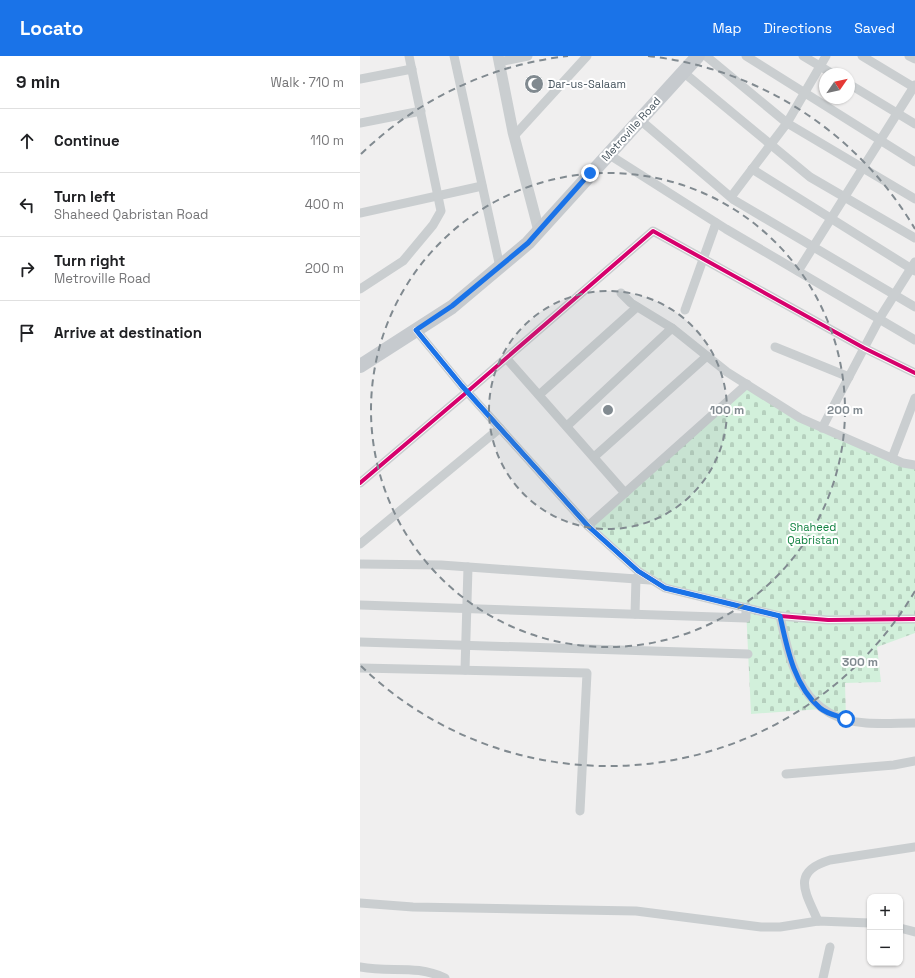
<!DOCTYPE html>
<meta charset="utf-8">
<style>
body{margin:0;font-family:"Space Grotesk",sans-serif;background:#f6f6f6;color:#202124}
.controls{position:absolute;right:12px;bottom:12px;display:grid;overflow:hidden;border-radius:8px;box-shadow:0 1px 3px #0004}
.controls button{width:36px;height:36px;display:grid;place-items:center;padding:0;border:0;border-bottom:1px solid #e0e0e0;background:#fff;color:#202124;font:20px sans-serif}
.compass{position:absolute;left:459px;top:12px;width:36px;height:36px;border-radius:50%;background:#fff;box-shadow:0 1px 3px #0004;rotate:56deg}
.stop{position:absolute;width:12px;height:12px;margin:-9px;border:3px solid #1a73e8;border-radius:50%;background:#fff}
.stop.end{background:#1a73e8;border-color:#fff;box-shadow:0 1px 4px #0008}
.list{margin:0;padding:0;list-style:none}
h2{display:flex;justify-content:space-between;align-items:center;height:52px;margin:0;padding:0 16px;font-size:17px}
h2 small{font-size:13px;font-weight:400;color:#757577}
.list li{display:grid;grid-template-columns:26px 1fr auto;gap:12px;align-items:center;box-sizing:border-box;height:64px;padding:0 16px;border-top:1px solid #e0e0e0}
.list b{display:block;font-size:15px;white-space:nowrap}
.list p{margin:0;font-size:13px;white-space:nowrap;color:#757577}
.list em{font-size:13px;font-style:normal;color:#757577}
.icon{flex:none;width:22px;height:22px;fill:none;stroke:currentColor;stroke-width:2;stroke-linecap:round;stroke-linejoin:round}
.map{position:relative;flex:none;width:555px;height:922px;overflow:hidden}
header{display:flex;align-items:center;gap:24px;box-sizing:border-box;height:56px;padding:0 20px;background:#1a73e8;color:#fff}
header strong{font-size:19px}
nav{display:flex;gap:22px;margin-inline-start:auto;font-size:14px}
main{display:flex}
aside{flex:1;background:#fff}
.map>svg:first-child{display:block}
</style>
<header>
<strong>Locato</strong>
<nav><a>Map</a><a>Directions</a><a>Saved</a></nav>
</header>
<main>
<aside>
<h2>9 min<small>Walk · 710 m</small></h2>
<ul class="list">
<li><svg class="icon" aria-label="ahead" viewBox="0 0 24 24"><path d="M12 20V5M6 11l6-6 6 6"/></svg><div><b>Continue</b></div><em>110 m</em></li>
<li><svg class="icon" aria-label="left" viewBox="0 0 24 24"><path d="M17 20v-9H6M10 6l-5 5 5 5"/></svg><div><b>Turn left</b><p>Shaheed Qabristan Road</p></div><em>400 m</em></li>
<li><svg class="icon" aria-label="right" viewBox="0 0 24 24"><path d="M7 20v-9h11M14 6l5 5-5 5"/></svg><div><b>Turn right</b><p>Metroville Road</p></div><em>200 m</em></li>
<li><svg class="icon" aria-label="arrive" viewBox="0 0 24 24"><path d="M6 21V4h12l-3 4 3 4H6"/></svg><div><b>Arrive at destination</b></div></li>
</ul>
</aside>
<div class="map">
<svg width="555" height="922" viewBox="0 0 555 922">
<defs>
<pattern id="cemetery-stones" width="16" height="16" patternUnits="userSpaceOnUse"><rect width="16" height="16" fill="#d2f0db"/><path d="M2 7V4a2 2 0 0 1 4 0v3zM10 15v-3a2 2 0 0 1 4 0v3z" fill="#b6d0be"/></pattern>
</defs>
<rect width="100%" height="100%" fill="#f0efef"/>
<path fill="url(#cemetery-stones)" d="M 387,328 L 440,362 L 555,409 L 555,577 L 517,591 L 521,626 L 485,627 L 486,663 L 461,653 L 391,658 L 386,552 L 305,532 L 230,471 Z"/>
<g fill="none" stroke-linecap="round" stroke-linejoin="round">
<g stroke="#caced0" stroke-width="9">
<path d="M 94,0 L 140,211"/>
<path d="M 346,0 L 427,67 L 555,143"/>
<path d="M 386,0 L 555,106"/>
<path d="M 443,0 L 473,18"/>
<path d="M 502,0 L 555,32"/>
<path d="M 549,0 L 555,3"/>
<path d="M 139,6 L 168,0"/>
<path d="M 323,16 L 450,121 L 555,182"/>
<path d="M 0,23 L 52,13"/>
<path d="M 489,28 L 555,68"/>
<path d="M 279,63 L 374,144 L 555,251"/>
<path d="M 0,67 L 61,55"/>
<path d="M 154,80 L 227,0"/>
<path d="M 248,98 L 366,173 L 555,284"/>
<path d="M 392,113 L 555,215"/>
<path d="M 371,141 L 427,67 L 466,0"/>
<path d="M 0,157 L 122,130"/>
<path d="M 438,215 L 555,29"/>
<path d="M 0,233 L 43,205 L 73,169 L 81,155 L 49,0"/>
<path d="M 261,237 L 271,247 L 312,272 L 367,316 L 440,362 L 543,407 L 555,409"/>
<path d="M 325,254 L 356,167"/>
<path d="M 56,274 L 102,330 L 228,470 L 278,515 L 305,532 L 420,560 L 468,564 L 555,563"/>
<path d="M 415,291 L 489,321"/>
<path d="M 146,302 L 265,437"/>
<path d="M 179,339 L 277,251"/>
<path d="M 207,370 L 312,272"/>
<path d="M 462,372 L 521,260 L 555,206"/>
<path d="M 234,401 L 347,300"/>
<path d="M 532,402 L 555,342"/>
<path d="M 0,427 L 107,336 L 293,175 L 504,292 L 555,317"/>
<path d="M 228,470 L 387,328"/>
<path d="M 0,488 L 140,372"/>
<path d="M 0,508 L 81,509 L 290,524"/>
<path d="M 0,549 L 386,562 L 386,552"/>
<path d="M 275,558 L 276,522"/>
<path d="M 420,560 C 431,612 443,663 506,667 C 522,668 539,667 555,667"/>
<path d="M 0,586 L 388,598"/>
<path d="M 0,612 L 227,617 L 220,755"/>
<path d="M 105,614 L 108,511"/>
<path d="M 426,718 L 534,709 L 555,705"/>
<path d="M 0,847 L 53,851 L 276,855 L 401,871 L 420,871 L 458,865 L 510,867"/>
<path d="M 458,865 C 446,837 430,816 470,804 L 555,791"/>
<path d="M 540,872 L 555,876"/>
<path d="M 0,911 C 31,917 55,908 85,922"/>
<path d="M 463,922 L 470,891"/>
</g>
<path stroke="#caced0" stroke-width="11" d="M 138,0 L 153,76 L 179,175"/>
<path stroke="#c6cace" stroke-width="14" d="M 0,310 L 92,251 L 168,187 L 338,0"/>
<g stroke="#fff" stroke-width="6">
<g id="cycleway">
<path d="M 56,274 L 102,330 L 228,470 L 278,515 L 305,532 L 420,560 L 468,564 L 555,563"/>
<path d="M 0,427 L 107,336 L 293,175 L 504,292 L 555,317"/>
</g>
</g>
<use href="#cycleway" stroke="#d6006c" stroke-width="4"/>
</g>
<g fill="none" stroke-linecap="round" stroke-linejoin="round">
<path stroke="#1a73e8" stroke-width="5" d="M 230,117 L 168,187 L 92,250 L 56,274 L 102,330 L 228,470 L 278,515 L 305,532 L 420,560 C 427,592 434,630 460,652 C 467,658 478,660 486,663"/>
</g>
<circle cx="248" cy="354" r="119" fill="#818a90" fill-opacity=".12"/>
<g fill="none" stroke="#818a90" stroke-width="2" stroke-dasharray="7 5">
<circle cx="248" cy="354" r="119"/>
<circle cx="248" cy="354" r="237"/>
<path d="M555 535A356 356 0 0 1 1 610M1 98A356 356 0 0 1 208 0M288 0A356 356 0 0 1 555 173"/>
</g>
<defs>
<g id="mosque-disc" transform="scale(1)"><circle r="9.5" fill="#818a90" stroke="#fff"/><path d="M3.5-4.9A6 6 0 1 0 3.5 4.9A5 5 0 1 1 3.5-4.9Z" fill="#fff"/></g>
</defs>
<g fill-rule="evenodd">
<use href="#mosque-disc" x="174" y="28"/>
</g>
<g text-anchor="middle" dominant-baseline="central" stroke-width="4" stroke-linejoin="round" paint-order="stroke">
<g font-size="11" fill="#45535d" stroke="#fff" text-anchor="start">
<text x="188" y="28">Dar-us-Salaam</text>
</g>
<g font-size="11" fill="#45535d" stroke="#fff">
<text transform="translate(271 73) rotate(-48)">Metroville Road</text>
</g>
<g font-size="11" fill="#118241" stroke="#fff">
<text x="453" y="471">Shaheed<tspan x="453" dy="13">Qabristan</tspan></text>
</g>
</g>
<circle cx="248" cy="354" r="6" fill="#818a90" stroke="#fff" stroke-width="2"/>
<g font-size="12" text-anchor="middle" font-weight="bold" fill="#818a90" stroke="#fff" stroke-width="4" stroke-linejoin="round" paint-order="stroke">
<text x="367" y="358">100 m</text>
<text x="485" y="358">200 m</text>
<text x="500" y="610">300 m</text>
</g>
</svg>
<div class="controls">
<button>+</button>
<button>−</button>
</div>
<svg class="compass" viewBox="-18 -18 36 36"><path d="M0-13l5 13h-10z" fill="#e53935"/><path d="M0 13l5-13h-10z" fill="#757577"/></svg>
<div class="stop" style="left:486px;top:663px"></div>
<div class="stop end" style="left:230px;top:117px"></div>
</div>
</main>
